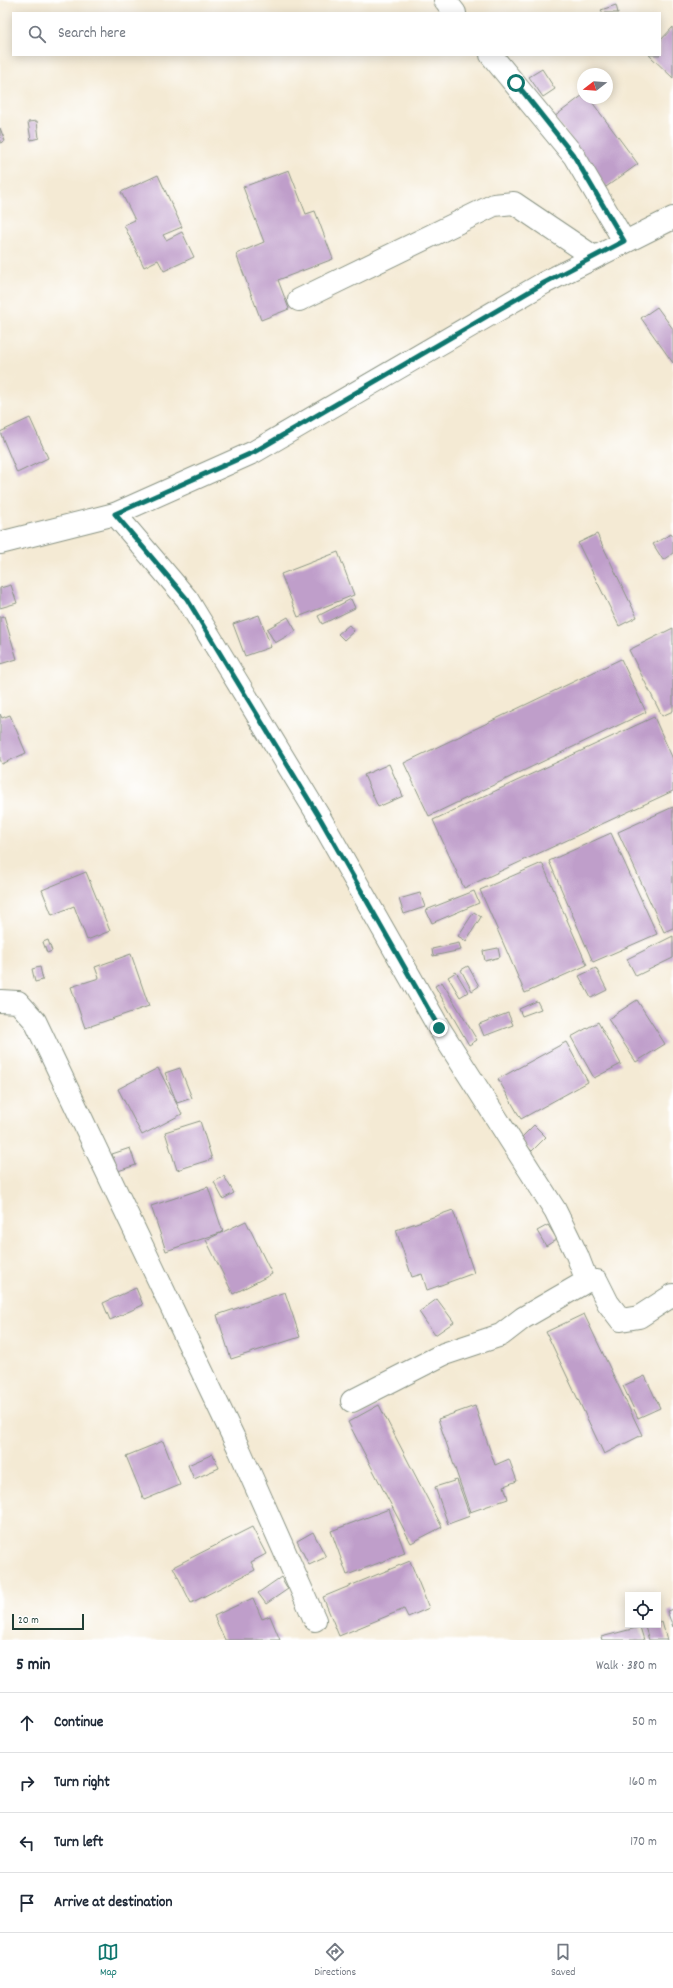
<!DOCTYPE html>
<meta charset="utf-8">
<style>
body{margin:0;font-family:Dekko,sans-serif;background:#f6f6f7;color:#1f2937}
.controls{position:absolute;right:12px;bottom:12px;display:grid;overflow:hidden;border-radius:0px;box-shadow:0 2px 10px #0003}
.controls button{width:36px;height:36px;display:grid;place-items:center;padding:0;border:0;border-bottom:1px solid #e0e1e3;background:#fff;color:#1f2937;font:20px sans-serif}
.compass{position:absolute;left:577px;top:68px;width:36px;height:36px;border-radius:50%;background:#fff;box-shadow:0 2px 10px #0003;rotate:253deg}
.scale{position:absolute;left:12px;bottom:10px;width:72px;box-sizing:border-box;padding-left:4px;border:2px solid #1f3d34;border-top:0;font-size:11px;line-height:14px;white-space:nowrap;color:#1f3d34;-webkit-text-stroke:3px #fff;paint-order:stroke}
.stop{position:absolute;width:12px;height:12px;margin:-9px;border:3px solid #0f766e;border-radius:50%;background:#fff}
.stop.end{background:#0f766e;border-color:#fff;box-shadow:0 1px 4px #0008}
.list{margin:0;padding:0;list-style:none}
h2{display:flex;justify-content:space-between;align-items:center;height:52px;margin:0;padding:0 16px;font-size:17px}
h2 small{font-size:13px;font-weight:400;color:#747a83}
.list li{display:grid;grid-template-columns:26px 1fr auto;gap:12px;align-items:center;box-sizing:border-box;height:60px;padding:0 16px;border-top:1px solid #e0e1e3}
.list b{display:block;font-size:15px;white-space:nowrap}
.list em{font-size:13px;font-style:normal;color:#747a83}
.icon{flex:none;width:22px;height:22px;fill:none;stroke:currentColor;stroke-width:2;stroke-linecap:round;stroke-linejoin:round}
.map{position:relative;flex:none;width:673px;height:1640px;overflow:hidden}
.search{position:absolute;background:#fff;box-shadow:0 2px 10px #0003;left:12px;right:12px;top:12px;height:44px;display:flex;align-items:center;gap:10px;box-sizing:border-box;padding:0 14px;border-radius:0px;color:#747a83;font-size:15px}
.sheet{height:292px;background:#fff}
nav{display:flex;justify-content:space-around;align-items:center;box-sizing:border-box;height:56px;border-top:1px solid #e0e1e3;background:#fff;font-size:11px;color:#747a83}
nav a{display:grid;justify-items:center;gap:2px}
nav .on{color:#0f766e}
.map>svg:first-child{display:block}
</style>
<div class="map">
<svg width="673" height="1640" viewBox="0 0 673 1640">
<rect width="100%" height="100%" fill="#fff"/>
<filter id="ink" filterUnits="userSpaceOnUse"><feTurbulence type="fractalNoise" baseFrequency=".025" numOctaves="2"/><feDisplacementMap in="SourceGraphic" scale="8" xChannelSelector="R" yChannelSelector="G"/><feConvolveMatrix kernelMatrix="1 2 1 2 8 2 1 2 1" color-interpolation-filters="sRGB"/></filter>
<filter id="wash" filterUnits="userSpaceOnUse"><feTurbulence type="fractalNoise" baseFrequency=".012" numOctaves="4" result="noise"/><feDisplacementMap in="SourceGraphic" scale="16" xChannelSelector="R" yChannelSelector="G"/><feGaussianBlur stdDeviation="0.9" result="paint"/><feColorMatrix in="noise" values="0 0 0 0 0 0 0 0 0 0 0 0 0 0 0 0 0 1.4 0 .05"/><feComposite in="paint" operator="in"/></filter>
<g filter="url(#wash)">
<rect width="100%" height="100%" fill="#f4ead4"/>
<g id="blocks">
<g fill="#bf9eca">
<path d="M 616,5 L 618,13 L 603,13 L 601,10 Z"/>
<path d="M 673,27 L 673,78 L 649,55 L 660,55 L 660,41 Z"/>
<path d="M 542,69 L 555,89 L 543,97 L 529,77 Z"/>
<path d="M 583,95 L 583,98 L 589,98 L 638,164 L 606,187 L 554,117 Z"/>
<path d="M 37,121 L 39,138 L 31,140 L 28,122 Z"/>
<path d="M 0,128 L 5,141 L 0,143 Z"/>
<path d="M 289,170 L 306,214 L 315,211 L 333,259 L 278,280 L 289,309 L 261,320 L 236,254 L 264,242 L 243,187 Z"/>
<path d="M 158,175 L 182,227 L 163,235 L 166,240 L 182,232 L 194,257 L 164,271 L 158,260 L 144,267 L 124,225 L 135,220 L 121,192 Z"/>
<path d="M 657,307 L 673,329 L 673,363 L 641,318 Z"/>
<path d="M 30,418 L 48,458 L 17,473 L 0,432 Z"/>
<path d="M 597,534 L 637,617 L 619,626 L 578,543 Z"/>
<path d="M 671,534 L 673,537 L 673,553 L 663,560 L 653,544 Z"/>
<path d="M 338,552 L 354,595 L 298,617 L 281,574 Z"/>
<path d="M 11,585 L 17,603 L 0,608 L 0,588 Z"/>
<path d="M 351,599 L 355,608 L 322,624 L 318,616 Z"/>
<path d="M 259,615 L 271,647 L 245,656 L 233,624 Z"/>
<path d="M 4,616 L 17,659 L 0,664 L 0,617 Z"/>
<path d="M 288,617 L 296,631 L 275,643 L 267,629 Z"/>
<path d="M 349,625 L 354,631 L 344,640 L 338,634 Z"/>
<path d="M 673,628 L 673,711 L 662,716 L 629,650 Z"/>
<path d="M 621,659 L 646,712 L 429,816 L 404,763 Z"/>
<path d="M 0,714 L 2,718 L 10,715 L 26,753 L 2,764 L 0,759 Z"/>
<path d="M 654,717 L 673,759 L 673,791 L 464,888 L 433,820 Z"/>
<path d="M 389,764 L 403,796 L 378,807 L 364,775 Z"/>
<path d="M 673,807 L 673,928 L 664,932 L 618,832 Z"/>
<path d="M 611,833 L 657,934 L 593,962 L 549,861 Z"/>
<path d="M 542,863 L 587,965 L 525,993 L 480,890 Z"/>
<path d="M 86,872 L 110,931 L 87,940 L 74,906 L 52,915 L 42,890 Z"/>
<path d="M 474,891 L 479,903 L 432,923 L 426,910 Z"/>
<path d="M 420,893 L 425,907 L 404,914 L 399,899 Z"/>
<path d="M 474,912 L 481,917 L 466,941 L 458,936 Z"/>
<path d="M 673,936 L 673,958 L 636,976 L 627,959 Z"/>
<path d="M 48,940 L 52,951 L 47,953 L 43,942 Z"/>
<path d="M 459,943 L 461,950 L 433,956 L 432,949 Z"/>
<path d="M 498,948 L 500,957 L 485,961 L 483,951 Z"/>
<path d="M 131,954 L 149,1006 L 85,1028 L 71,987 L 99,978 L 95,967 Z"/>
<path d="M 468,966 L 479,986 L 472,991 L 461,970 Z"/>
<path d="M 40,967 L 43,980 L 35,982 L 32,969 Z"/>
<path d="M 596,968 L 607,990 L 591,998 L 579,976 Z"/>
<path d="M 456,972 L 468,992 L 460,997 L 448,977 Z"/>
<path d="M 442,982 L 477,1040 L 469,1045 L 435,986 Z"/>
<path d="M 637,1000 L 665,1044 L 636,1062 L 608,1019 Z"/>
<path d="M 537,1001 L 541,1009 L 522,1016 L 519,1009 Z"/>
<path d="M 508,1013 L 513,1025 L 484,1036 L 479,1024 Z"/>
<path d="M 598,1022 L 621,1064 L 594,1078 L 571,1037 Z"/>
<path d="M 566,1042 L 588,1082 L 521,1119 L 498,1079 Z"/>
<path d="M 158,1068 L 182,1114 L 142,1135 L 118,1089 Z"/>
<path d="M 180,1068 L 192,1098 L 177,1103 L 165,1073 Z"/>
<path d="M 200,1121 L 212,1159 L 177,1170 L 165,1132 Z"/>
<path d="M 534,1125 L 546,1137 L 532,1151 L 519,1140 Z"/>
<path d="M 130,1148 L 136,1165 L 118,1171 L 112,1154 Z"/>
<path d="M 224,1176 L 234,1193 L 223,1199 L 214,1182 Z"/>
<path d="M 208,1187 L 223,1232 L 166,1251 L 151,1206 Z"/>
<path d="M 453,1210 L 474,1273 L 427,1290 L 422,1274 L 412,1277 L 396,1230 Z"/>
<path d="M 246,1221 L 272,1274 L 233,1294 L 206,1240 Z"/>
<path d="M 548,1225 L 557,1239 L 546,1246 L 537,1231 Z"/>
<path d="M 136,1288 L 143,1305 L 110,1320 L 103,1303 Z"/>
<path d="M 285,1292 L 300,1337 L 231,1359 L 217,1315 Z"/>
<path d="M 437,1299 L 454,1322 L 435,1335 L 419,1312 Z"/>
<path d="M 584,1314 L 642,1435 L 604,1454 L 546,1332 Z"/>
<path d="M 645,1376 L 660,1408 L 638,1418 L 623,1386 Z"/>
<path d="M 379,1405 L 442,1527 L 411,1543 L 348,1422 Z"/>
<path d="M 475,1406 L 495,1465 L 509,1459 L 517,1481 L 504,1486 L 508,1499 L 470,1512 L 438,1419 Z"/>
<path d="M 163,1441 L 180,1485 L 144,1500 L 126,1456 Z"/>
<path d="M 213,1454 L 219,1468 L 194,1479 L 188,1465 Z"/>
<path d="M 457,1480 L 470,1516 L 448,1524 L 435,1487 Z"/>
<path d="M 389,1509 L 405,1553 L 347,1575 L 331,1531 Z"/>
<path d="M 252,1527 L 266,1554 L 251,1562 L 255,1570 L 191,1603 L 173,1567 Z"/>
<path d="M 313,1532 L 326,1557 L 309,1565 L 297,1541 Z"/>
<path d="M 410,1561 L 429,1608 L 408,1617 L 404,1609 L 339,1636 L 323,1597 Z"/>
<path d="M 281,1577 L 288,1589 L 266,1604 L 258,1593 Z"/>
<path d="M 253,1598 L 262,1619 L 270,1616 L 280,1640 L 225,1640 L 214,1616 Z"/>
<path d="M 673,1609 L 673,1627 L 667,1611 Z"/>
<path d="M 662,1622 L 667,1640 L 649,1640 L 645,1627 Z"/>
<path d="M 640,1627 L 644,1640 L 602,1640 L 601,1637 Z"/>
</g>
</g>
</g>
<g filter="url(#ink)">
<use href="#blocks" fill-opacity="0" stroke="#8a9484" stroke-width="1"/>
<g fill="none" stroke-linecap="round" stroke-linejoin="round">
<g stroke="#8a9484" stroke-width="24">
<g id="minor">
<path d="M 445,0 L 455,13"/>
<path d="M 491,55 L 574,156 L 624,241"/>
<path d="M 299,300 L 494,205 L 514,203 L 594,257"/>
<path d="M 115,514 L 187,599 L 321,820 L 439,1028 L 555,1210 L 577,1255 L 587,1281"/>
<path d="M 0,543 L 115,514 L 254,452 L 544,283 L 673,218"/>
<path d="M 0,1001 L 18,1002 L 35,1021 L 240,1451 L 315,1620"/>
<path d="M 352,1401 L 444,1354 L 501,1335 L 523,1318 L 587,1281 L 597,1281 L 608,1303 L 621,1320 L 639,1317 L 673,1295"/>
</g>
</g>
<use href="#minor" stroke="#fff" stroke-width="22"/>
</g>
</g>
<g fill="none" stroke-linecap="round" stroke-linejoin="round" filter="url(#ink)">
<path stroke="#0f766e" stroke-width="5" d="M 439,1028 L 321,820 L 187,599 L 115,514 L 254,452 L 544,283 L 624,241 L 574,156 L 516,83"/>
</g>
</svg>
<div class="controls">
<button><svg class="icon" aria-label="locate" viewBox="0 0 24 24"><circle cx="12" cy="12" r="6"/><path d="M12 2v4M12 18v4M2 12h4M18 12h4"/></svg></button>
</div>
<svg class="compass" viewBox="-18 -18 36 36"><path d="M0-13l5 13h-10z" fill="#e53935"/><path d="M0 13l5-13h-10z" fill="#747a83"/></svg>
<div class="scale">20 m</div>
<div class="stop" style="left:516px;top:83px"></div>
<div class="stop end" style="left:439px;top:1028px"></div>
<div class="search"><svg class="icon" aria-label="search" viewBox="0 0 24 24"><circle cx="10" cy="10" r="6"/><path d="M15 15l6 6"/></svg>Search here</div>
</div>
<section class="sheet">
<h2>5 min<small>Walk · 380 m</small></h2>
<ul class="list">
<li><svg class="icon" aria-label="ahead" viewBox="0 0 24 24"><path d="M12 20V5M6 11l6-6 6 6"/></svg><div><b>Continue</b></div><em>50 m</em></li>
<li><svg class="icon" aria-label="right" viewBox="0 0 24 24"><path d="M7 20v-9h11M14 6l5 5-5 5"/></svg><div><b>Turn right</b></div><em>160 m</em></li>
<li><svg class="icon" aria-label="left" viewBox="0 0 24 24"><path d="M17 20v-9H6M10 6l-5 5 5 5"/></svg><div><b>Turn left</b></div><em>170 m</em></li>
<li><svg class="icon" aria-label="arrive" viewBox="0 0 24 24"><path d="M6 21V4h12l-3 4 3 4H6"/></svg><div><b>Arrive at destination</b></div></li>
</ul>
</section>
<nav>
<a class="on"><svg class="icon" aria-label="map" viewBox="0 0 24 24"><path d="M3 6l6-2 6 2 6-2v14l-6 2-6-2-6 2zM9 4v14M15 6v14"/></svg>Map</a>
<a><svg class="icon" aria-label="directions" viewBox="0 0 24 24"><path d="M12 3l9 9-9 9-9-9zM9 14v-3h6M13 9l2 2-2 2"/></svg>Directions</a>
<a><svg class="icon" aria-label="saved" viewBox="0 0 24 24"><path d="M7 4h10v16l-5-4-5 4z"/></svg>Saved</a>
</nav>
